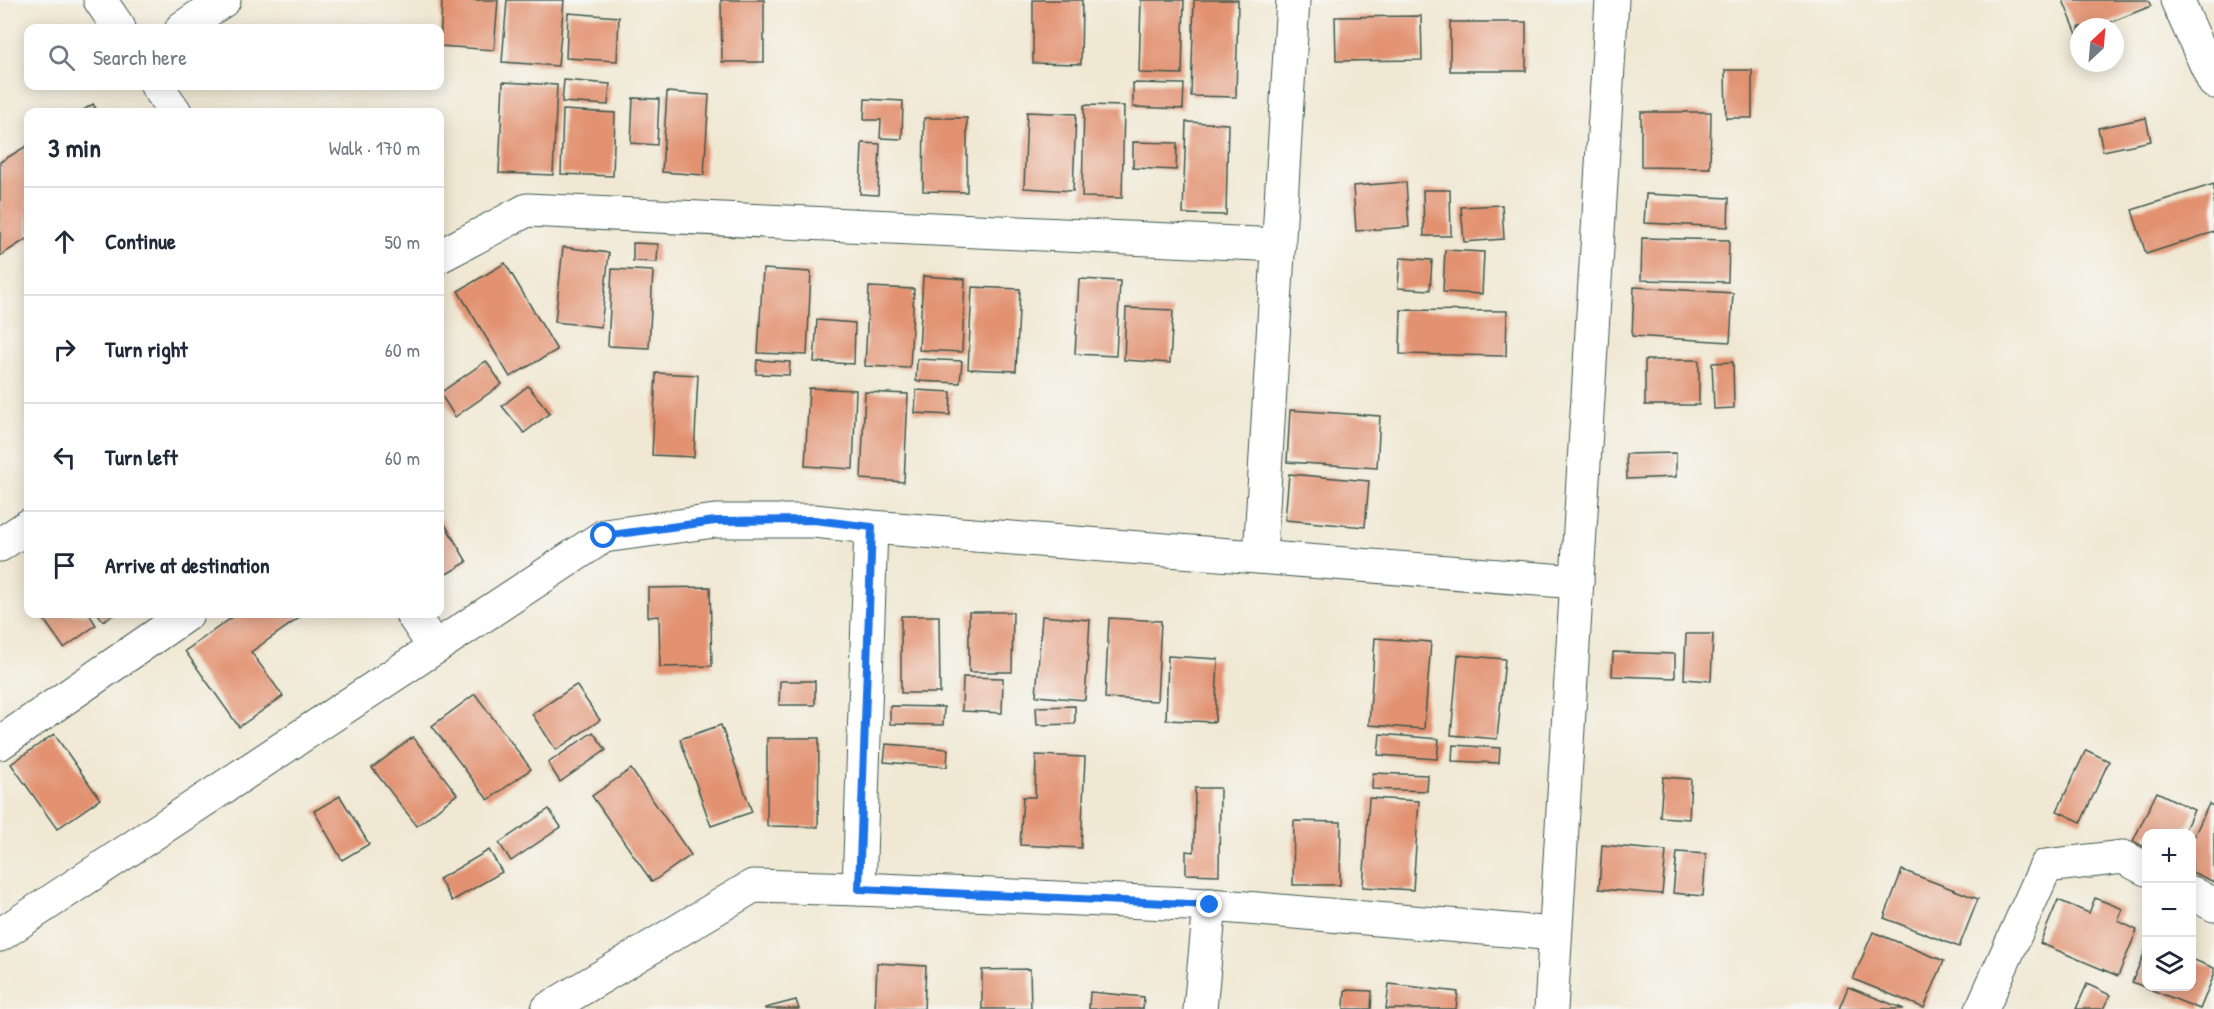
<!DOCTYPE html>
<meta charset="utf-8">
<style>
body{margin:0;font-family:"Patrick Hand",sans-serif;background:#f2f2f3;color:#1f2937}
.controls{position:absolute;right:18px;bottom:18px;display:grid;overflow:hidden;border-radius:12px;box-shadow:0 3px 15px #0003}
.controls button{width:54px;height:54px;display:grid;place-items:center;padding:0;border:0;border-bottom:2px solid #e0e1e3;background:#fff;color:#1f2937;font:30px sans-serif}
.compass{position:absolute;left:2070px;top:18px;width:54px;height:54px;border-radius:50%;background:#fff;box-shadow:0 3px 15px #0003;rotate:26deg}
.stop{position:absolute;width:18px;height:18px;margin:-14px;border:4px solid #1a73e8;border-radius:50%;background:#fff}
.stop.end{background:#1a73e8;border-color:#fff;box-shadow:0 2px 6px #0008}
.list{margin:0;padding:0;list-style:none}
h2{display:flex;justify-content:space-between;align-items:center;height:78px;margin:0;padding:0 24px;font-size:26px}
h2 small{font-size:20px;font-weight:400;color:#747a83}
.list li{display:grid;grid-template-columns:39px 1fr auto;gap:18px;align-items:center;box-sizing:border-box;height:108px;padding:0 24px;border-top:2px solid #e0e1e3}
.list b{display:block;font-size:22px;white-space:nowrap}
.list em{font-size:20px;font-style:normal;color:#747a83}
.icon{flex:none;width:33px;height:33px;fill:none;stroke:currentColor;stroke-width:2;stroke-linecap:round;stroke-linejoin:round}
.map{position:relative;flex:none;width:2214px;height:1009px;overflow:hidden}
.search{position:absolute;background:#fff;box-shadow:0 3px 15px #0003;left:24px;top:24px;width:420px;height:66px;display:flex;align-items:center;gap:15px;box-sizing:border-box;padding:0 21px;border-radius:12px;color:#747a83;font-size:22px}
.panel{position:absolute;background:#fff;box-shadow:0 3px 15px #0003;left:24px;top:108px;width:420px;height:510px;border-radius:12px}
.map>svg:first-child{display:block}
</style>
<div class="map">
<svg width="2214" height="1009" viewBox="0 0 2214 1009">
<rect width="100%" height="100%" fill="#f6f6f2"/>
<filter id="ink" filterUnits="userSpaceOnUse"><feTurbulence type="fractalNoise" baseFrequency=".0167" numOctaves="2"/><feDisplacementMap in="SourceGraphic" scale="12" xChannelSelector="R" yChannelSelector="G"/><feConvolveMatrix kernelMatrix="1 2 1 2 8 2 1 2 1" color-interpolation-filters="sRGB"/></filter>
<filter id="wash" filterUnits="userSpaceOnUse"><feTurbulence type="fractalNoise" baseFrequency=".008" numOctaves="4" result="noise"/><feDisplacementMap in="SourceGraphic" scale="24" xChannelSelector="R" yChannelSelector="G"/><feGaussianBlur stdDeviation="1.35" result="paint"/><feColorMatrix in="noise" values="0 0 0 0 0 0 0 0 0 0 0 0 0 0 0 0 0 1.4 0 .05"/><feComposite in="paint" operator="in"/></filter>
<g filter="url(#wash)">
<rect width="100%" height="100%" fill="#f0e8d3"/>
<g id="blocks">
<g fill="#e29271">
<path d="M 442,0 L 498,0 L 494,50 L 440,46 Z"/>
<path d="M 507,0 L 564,0 L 558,66 L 502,62 Z"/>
<path d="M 721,0 L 764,0 L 764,62 L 722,62 Z"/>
<path d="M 1033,0 L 1082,0 L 1081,64 L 1033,63 Z"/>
<path d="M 1141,0 L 1184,0 L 1182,74 L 1139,73 Z"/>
<path d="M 1194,0 L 1238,0 L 1236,97 L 1191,96 Z"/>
<path d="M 2063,0 L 2148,0 L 2151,6 L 2099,27 L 2079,27 L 2079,39 Z"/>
<path d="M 568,13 L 619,17 L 617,61 L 566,58 Z"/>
<path d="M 1421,16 L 1422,60 L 1336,61 L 1335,17 Z"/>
<rect x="1450" y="22" width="76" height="49"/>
<path d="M 1725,70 L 1752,70 L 1752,118 L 1726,118 Z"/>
<path d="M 564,80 L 610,84 L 608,105 L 562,102 Z"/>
<path d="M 503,82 L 557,85 L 553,175 L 499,173 Z"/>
<path d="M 1133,83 L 1184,84 L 1183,109 L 1133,107 Z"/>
<path d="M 667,92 L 709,95 L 704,175 L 662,172 Z"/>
<path d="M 633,98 L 659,99 L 657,145 L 631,143 Z"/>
<path d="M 865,99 L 903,101 L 902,139 L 880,138 L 881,120 L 864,120 Z"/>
<path d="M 93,104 L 98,112 L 80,112 Z"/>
<path d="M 1084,105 L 1124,106 L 1122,198 L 1082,197 Z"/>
<path d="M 563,110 L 615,113 L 613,176 L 561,174 Z"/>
<path d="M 1027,112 L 1076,114 L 1073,191 L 1024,188 Z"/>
<path d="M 1641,112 L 1711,112 L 1710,168 L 1641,167 Z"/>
<path d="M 924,118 L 967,118 L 967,192 L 923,191 Z"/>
<path d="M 2146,118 L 2151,141 L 2103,151 L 2098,128 Z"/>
<path d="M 1186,122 L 1228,124 L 1226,215 L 1183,214 Z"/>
<path d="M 1133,142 L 1177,143 L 1176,170 L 1133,168 Z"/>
<path d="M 862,143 L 880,144 L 878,195 L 860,194 Z"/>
<path d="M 28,145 L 28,238 L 0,256 L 0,162 Z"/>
<path d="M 1406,182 L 1409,227 L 1356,231 L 1353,186 Z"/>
<path d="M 2214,184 L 2214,232 L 2146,254 L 2132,210 Z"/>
<path d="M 1423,190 L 1450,190 L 1451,236 L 1424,236 Z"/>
<path d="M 1646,194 L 1729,198 L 1728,227 L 1644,223 Z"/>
<path d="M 1502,205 L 1504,239 L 1464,242 L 1461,207 Z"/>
<path d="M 1642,238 L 1729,240 L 1728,282 L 1641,280 Z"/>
<path d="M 633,243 L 658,244 L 657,262 L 633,261 Z"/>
<path d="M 563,247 L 609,253 L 601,327 L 555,322 Z"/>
<path d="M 1445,250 L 1484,252 L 1482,294 L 1443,292 Z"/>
<path d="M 1400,258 L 1432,260 L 1430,290 L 1398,288 Z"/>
<path d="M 505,263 L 557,350 L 510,377 L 458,291 Z"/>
<path d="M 612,269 L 653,271 L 649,348 L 608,346 Z"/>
<path d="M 763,269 L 811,272 L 807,355 L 758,353 Z"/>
<path d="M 923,276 L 965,279 L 962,352 L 919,350 Z"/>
<path d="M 1079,279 L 1120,281 L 1116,356 L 1075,354 Z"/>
<path d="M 869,287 L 914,289 L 910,368 L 865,366 Z"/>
<path d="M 972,287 L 1020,289 L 1016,371 L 968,369 Z"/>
<path d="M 1634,287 L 1733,293 L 1730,342 L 1632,336 Z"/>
<path d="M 1126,308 L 1173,310 L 1170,363 L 1124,360 Z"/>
<path d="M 1401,310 L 1507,311 L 1506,356 L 1400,354 Z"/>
<path d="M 817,320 L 855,323 L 854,364 L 814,362 Z"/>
<path d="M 917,359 L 962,361 L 960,383 L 916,381 Z"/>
<path d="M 757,360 L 790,362 L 789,375 L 756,374 Z"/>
<rect x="1645" y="360" width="54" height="45"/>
<path d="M 486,361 L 502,384 L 455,417 L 440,393 Z"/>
<path d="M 1733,362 L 1734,408 L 1714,409 L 1712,363 Z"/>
<path d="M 656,373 L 698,375 L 694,457 L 652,455 Z"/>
<path d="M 528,386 L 550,413 L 524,433 L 502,406 Z"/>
<path d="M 809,388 L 856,390 L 853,469 L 805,466 Z"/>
<path d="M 916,390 L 951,392 L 950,415 L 915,413 Z"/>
<path d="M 865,392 L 908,394 L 904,482 L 861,479 Z"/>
<path d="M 1290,410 L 1380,416 L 1377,468 L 1287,462 Z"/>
<path d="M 1676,453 L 1676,477 L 1627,479 L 1626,454 Z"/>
<path d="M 1289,474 L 1369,481 L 1365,527 L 1285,520 Z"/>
<path d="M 440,516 L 467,562 L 440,578 Z"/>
<path d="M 710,587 L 712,666 L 660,667 L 659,616 L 648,617 L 648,588 Z"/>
<path d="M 969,612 L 1013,612 L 1012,672 L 969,672 Z"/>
<path d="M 40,614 L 89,614 L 96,625 L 64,648 Z"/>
<path d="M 98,614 L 115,614 L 103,621 Z"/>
<path d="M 237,614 L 296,614 L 299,618 L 251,652 L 283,696 L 239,727 L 185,651 Z"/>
<path d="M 901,616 L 939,616 L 940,693 L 901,693 Z"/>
<path d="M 1042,616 L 1090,620 L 1085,700 L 1036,696 Z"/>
<path d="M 1109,618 L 1161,621 L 1157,701 L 1105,698 Z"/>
<path d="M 1686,634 L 1713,634 L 1711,681 L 1684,679 Z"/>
<path d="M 1375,638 L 1431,642 L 1424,729 L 1369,725 Z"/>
<path d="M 1613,652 L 1675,654 L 1675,678 L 1612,676 Z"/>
<path d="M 1458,655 L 1505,659 L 1497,739 L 1451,735 Z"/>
<path d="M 1168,656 L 1218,659 L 1215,722 L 1166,720 Z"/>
<path d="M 963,677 L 1003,678 L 1002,713 L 962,711 Z"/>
<path d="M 780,681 L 815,681 L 815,705 L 779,705 Z"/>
<path d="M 576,685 L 600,720 L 556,750 L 532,714 Z"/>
<path d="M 475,694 L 531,769 L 488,800 L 432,726 Z"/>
<path d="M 890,706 L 944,707 L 943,725 L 890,724 Z"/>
<path d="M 1075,706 L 1075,724 L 1037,725 L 1036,707 Z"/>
<path d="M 721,725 L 752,812 L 711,826 L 680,739 Z"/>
<path d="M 593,732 L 606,750 L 560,782 L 548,763 Z"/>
<path d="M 54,734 L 100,799 L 57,829 L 11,764 Z"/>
<path d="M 1380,734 L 1439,739 L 1437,759 L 1378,755 Z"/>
<path d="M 413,737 L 457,794 L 417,826 L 372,768 Z"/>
<path d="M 767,738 L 819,738 L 818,827 L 767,826 Z"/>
<path d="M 886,744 L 948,749 L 947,767 L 884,762 Z"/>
<path d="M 1453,745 L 1500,748 L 1499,763 L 1452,761 Z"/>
<path d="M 2086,750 L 2109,761 L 2081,822 L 2057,811 Z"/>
<path d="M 1036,755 L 1085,757 L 1081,848 L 1020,845 L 1023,797 L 1035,797 Z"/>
<path d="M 631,769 L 691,855 L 652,882 L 592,796 Z"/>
<path d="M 1373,773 L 1428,775 L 1427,791 L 1372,789 Z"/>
<path d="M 1663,777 L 1691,779 L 1689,819 L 1660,817 Z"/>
<path d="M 1195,788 L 1220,788 L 1219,875 L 1186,874 L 1186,851 L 1194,852 Z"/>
<path d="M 2157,792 L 2194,810 L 2183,834 L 2146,834 L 2146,848 L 2133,841 Z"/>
<path d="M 340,796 L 369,844 L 342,860 L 314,811 Z"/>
<path d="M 1369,798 L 1419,801 L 1413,890 L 1363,887 Z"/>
<path d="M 2209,804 L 2214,806 L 2214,882 L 2192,872 L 2192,841 Z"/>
<path d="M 549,809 L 561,827 L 511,861 L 499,843 Z"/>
<path d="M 1294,821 L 1341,822 L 1340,885 L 1293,885 Z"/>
<path d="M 1602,845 L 1666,851 L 1662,894 L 1599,889 Z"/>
<path d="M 489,850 L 502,872 L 452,901 L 439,879 Z"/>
<path d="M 1677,852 L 1706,854 L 1703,896 L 1673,893 Z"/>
<path d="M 1902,870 L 1978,899 L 1959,947 L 1884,918 Z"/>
<path d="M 2095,898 L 2123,909 L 2118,921 L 2137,930 L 2118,976 L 2040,943 L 2058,900 L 2089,913 Z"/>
<path d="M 1873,932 L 1944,961 L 1924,1008 L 1853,979 Z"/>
<path d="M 2146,949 L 2146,986 L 2192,986 L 2192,959 L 2214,968 L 2214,975 L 2200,1009 L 2132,982 Z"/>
<path d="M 877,963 L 926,966 L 924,1009 L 875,1009 Z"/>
<path d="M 1030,969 L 1031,1009 L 982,1009 L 982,970 Z"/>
<path d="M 1389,984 L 1458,992 L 1456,1009 L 1386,1009 Z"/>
<path d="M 2087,984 L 2110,995 L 2103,1009 L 2076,1009 Z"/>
<path d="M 1848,987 L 1904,1009 L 1839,1009 Z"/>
<path d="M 1345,990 L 1372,991 L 1371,1009 L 1344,1009 Z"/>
<path d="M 1090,992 L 1144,997 L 1143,1009 L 1089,1009 Z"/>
<path d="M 796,1000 L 799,1009 L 765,1009 L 765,1008 Z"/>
</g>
</g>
</g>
<g filter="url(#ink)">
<use href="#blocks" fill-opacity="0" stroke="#3e574c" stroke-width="1.5"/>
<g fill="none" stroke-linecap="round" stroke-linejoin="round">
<g stroke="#3e574c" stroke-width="35">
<g id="minor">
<path d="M 100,0 L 119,28"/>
<path d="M 2177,0 L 2214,82"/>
<path d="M 182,28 L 224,0"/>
<path d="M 157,86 L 175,112"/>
<path d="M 440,256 L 527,210 L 1279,245"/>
<path d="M 871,527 L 859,889 L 1210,905 L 1555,934"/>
<path d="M 0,545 L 28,526"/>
<path d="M 1260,557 L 1293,0"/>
<path d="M 412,614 L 435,648"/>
<path d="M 0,743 L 187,614"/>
<path d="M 2192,893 L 2214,905"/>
<path d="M 0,935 L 604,536 L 715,521 L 814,521 L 871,527 L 1577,582"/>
<path d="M 548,1009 L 753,886 L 859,889"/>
<path d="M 1200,1009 L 1210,905"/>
<path d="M 1551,1009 L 1612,0"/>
<path d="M 1982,1009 L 2046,866 L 2123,857 L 2146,869"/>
</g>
</g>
<use href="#minor" stroke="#fff" stroke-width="33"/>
</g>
</g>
<g fill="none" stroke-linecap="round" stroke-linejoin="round" filter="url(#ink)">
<path stroke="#1a73e8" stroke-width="8" d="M 604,536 L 715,521 L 814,520 L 872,527 L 859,889 L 1210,905"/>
</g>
</svg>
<div class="controls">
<button>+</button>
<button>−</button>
<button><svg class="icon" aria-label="layers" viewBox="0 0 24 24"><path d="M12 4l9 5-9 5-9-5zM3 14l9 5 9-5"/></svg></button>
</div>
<svg class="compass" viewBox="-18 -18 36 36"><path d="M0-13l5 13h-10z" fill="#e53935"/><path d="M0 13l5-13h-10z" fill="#747a83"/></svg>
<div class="stop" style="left:604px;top:536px"></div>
<div class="stop end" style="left:1210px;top:905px"></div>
<div class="search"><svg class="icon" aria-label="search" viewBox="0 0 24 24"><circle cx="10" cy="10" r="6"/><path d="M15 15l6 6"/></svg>Search here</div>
<section class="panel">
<h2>3 min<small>Walk · 170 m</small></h2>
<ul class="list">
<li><svg class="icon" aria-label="ahead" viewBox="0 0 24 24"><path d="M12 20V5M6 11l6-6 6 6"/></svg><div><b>Continue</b></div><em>50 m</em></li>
<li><svg class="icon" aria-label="right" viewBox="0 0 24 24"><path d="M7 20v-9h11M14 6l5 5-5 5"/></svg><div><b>Turn right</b></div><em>60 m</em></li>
<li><svg class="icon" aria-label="left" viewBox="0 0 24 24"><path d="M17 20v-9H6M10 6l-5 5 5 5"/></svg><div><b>Turn left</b></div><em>60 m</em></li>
<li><svg class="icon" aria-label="arrive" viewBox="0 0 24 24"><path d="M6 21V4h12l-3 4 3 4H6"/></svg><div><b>Arrive at destination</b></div></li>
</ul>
</section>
</div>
